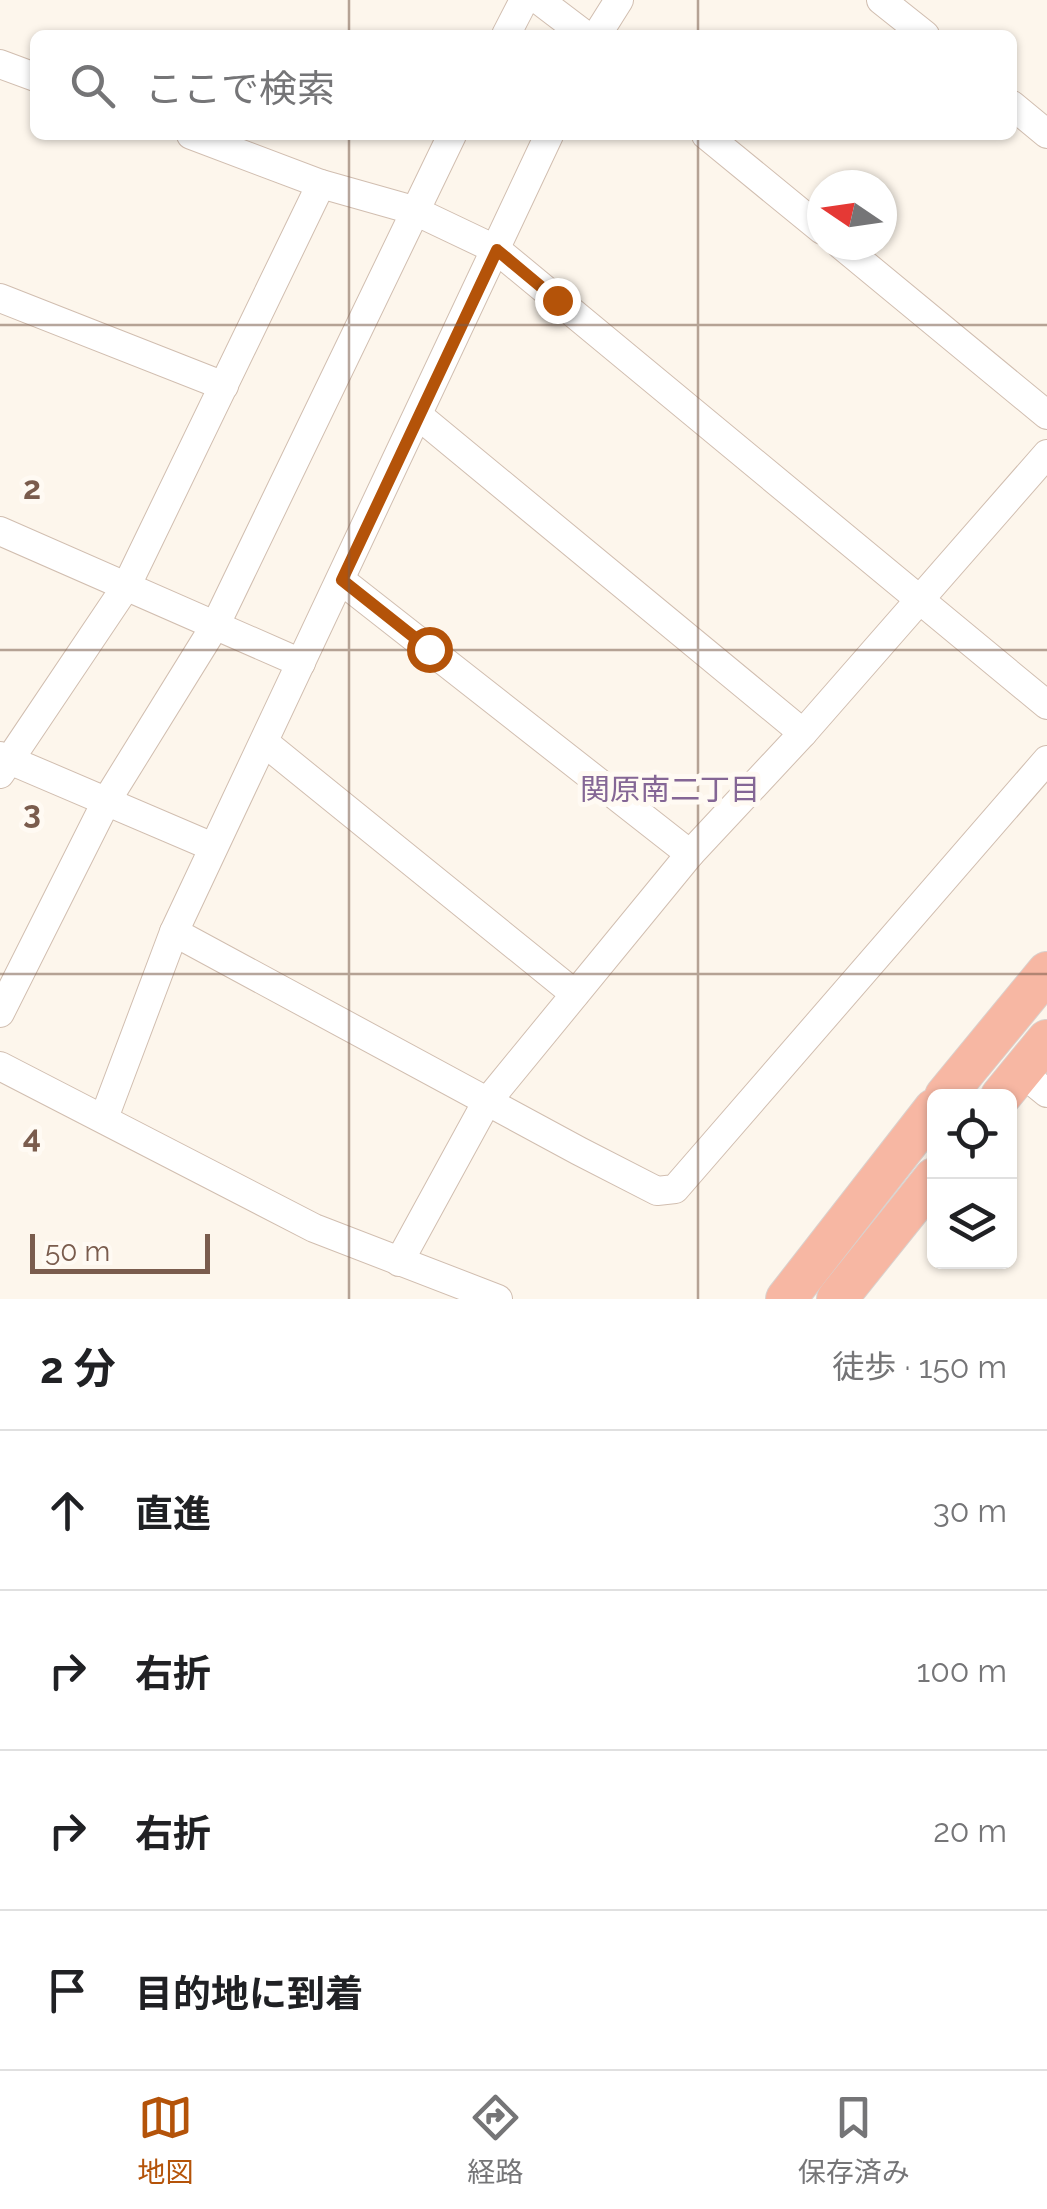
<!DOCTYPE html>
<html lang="ja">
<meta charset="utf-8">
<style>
body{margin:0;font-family:Raleway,"Noto Sans JP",sans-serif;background:#f6f6f6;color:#202124}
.controls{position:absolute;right:30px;bottom:30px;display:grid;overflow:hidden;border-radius:15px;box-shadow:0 2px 8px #0004}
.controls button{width:90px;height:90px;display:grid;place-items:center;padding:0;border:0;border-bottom:2px solid #e0e0e0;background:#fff;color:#202124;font:50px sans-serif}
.compass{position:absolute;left:807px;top:170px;width:90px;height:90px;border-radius:50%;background:#fff;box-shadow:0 2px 8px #0004;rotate:283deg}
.scale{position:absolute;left:30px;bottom:25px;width:180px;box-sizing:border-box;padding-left:10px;border:5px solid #7a5c4d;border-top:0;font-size:28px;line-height:35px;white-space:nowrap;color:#7a5c4d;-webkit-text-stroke:8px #fffaf3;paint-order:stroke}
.stop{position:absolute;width:30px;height:30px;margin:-22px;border:8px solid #b45309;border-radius:50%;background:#fff}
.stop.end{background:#b45309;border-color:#fff;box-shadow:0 2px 10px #0008}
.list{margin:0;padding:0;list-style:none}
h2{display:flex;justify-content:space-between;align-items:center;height:130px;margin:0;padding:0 40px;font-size:42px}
h2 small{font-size:32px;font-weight:400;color:#757577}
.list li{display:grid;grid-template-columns:65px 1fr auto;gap:30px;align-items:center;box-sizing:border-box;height:160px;padding:0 40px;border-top:2px solid #e0e0e0}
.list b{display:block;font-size:38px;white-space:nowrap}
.list em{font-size:32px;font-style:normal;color:#757577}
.icon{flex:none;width:55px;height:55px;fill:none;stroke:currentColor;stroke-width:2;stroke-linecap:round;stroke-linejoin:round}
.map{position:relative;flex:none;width:1047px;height:1299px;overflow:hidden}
.search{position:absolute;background:#fff;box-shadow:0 2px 8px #0004;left:30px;right:30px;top:30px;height:110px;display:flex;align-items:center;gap:25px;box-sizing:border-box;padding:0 35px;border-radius:15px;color:#757577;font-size:38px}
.sheet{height:770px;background:#fff}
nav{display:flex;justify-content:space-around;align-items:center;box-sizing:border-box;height:140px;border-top:2px solid #e0e0e0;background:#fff;font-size:28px;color:#757577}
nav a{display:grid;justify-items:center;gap:5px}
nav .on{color:#b45309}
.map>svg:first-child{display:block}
</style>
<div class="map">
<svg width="1047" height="1299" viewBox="0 0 1047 1299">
<rect width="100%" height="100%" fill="#fdf6ec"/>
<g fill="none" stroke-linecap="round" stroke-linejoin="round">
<g stroke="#d1beb0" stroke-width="30">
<g id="minor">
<path d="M 539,0 L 585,35"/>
<path d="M 881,0 L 925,35"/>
<path d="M 506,35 L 524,0"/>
<path d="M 597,35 L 619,0"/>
<path d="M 0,64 L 35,77"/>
<path d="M 1012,105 L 1047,134"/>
<path d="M 706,135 L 822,230"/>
<path d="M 321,184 L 413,210 L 497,250 L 1047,705"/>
<path d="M 841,245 L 1047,415"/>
<path d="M 0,298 L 224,386"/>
<path d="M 419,416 L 803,733"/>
<path d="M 0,531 L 301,663"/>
<path d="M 342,581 L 690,854"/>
<path d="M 265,743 L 575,994"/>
<path d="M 0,756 L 213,847"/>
<path d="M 0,774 L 127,585 L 321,184 L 191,135"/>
<path d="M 174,932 L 579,1151 L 657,1191 L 675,1189 L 1047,760"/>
<path d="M 0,1013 L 107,800 L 216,624 L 452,135"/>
<path d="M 0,1066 L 314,1228 L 498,1299"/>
<path d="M 1021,1072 L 1047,1093"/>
<path d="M 104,1118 L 174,932 L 549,135"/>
<path d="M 399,1262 L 486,1103 L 690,854 L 803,733 L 1047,454"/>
</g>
</g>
<g stroke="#dad1cd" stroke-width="42">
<g id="highway">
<path d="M 945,1096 L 1047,972"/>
<path d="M 1001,1096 L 1047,1040"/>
<path d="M 786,1299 L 934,1109"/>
<path d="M 837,1299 L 934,1178"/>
</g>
</g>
<use href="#minor" stroke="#fff" stroke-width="28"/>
<use href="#highway" stroke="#f7b7a3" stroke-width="40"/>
</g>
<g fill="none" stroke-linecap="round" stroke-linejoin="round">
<path stroke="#b45309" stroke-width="12" d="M 429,649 L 342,580 L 497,250 L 557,300"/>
</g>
<path fill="none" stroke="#7a5c4d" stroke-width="2.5" stroke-opacity="0.55" d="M 349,0 L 349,35M 698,0 L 698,35M 349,135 L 349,1299M 698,135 L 698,1299M 0,325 L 1047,325M 0,650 L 1047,650M 0,974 L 1047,974"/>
<g text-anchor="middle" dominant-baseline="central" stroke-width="10" stroke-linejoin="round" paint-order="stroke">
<g font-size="30" fill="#846695" stroke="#fffaf3">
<text x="670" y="789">関原南二丁目</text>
</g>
</g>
<g font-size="32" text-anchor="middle" font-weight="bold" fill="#7a5c4d" stroke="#fffaf3" stroke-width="10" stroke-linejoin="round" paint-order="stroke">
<text x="32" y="499">2</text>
<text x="32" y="823">3</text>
<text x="32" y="1148">4</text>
</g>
</svg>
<div class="controls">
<button><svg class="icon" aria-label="locate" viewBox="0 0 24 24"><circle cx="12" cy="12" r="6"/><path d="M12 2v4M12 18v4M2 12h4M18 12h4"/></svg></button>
<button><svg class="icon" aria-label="layers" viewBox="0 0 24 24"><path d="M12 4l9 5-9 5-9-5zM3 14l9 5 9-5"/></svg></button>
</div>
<svg class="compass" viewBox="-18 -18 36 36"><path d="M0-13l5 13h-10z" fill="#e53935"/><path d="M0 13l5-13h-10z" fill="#757577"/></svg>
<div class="scale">50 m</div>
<div class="stop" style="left:429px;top:649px"></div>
<div class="stop end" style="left:557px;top:300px"></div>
<div class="search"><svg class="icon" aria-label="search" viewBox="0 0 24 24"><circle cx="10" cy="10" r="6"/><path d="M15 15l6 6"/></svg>ここで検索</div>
</div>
<section class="sheet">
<h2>2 分<small>徒歩 · 150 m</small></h2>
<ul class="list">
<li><svg class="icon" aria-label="ahead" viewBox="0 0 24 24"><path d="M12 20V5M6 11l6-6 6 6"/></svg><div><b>直進</b></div><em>30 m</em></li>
<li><svg class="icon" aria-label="right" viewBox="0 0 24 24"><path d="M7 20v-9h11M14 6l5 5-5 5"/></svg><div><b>右折</b></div><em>100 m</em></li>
<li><svg class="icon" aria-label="right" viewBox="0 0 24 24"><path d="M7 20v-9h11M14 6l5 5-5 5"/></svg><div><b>右折</b></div><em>20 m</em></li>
<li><svg class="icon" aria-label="arrive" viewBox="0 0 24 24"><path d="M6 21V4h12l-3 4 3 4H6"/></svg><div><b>目的地に到着</b></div></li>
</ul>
</section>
<nav>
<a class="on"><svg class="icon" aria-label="map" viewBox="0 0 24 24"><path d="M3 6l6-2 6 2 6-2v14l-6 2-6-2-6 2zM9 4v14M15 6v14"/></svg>地図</a>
<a><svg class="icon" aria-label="directions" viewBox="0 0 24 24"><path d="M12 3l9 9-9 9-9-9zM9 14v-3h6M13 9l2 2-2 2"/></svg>経路</a>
<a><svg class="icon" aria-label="saved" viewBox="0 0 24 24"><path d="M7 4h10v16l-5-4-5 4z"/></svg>保存済み</a>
</nav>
